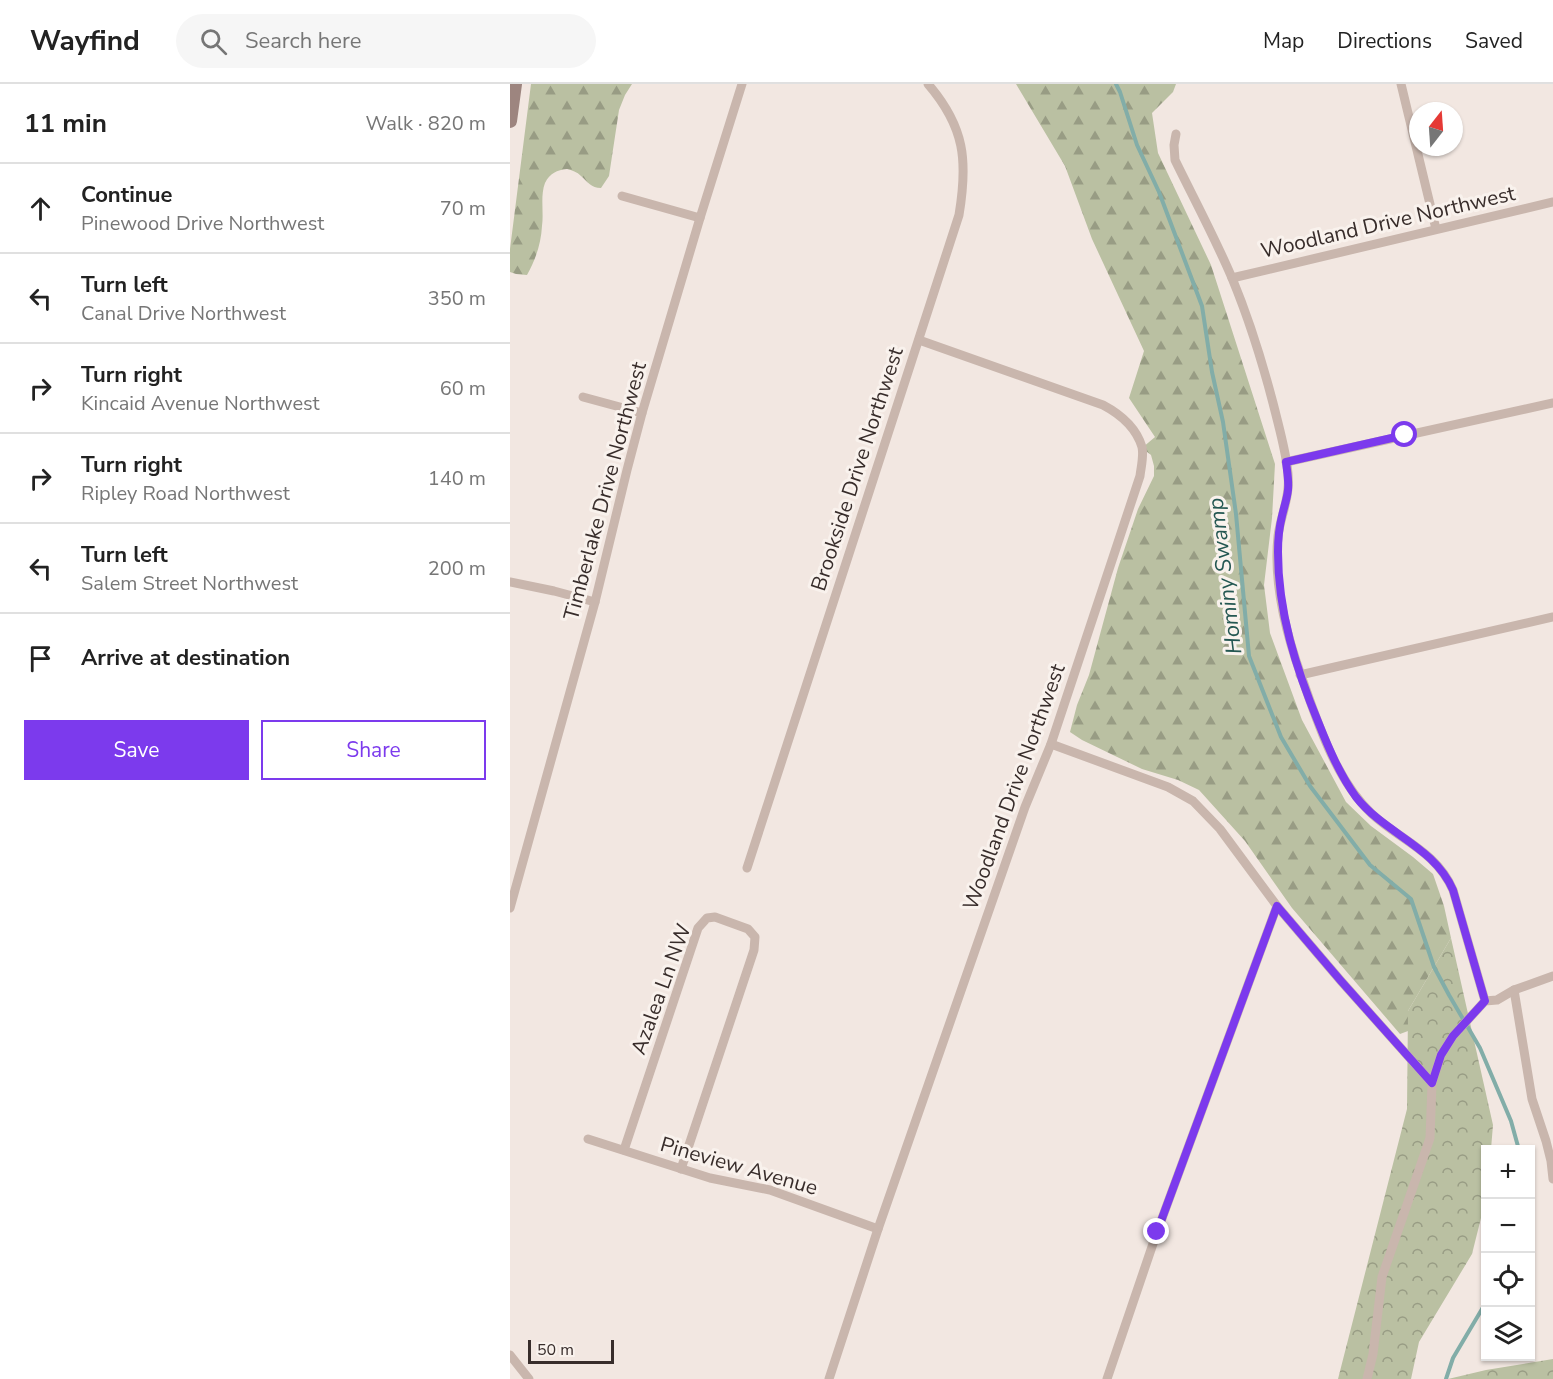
<!DOCTYPE html>
<meta charset="utf-8">
<style>
body{margin:0;font-family:"Nunito Sans",sans-serif;background:#f6f6f6;color:#222}
.controls{position:absolute;right:18px;bottom:18px;display:grid;overflow:hidden;border-radius:0px;box-shadow:0 2px 4px #0004}
.controls button{width:54px;height:54px;display:grid;place-items:center;padding:0;border:0;border-bottom:2px solid #e0e0e0;background:#fff;color:#222;font:30px sans-serif}
.compass{position:absolute;left:899px;top:18px;width:54px;height:54px;border-radius:50%;background:#fff;box-shadow:0 2px 4px #0004;rotate:17deg}
.scale{position:absolute;left:18px;bottom:15px;width:86px;box-sizing:border-box;padding-left:6px;border:3px solid #382d2b;border-top:0;font-size:16px;line-height:21px;white-space:nowrap;color:#382d2b;-webkit-text-stroke:4px #f9f2ed;paint-order:stroke}
.stop{position:absolute;width:18px;height:18px;margin:-14px;border:4px solid #7c3aed;border-radius:50%;background:#fff}
.stop.end{background:#7c3aed;border-color:#fff;box-shadow:0 2px 6px #0008}
.list{margin:0;padding:0;list-style:none}
h2{display:flex;justify-content:space-between;align-items:center;height:78px;margin:0;padding:0 24px;font-size:26px}
h2 small{font-size:20px;font-weight:400;color:#767676}
.list li{display:grid;grid-template-columns:39px 1fr auto;gap:18px;align-items:center;box-sizing:border-box;height:90px;padding:0 24px;border-top:2px solid #e0e0e0}
.list b{display:block;font-size:22px;white-space:nowrap}
.list p{margin:0;font-size:20px;white-space:nowrap;color:#767676}
.list em{font-size:20px;font-style:normal;color:#767676}
.actions{display:flex;gap:12px;padding:18px 24px}
.actions a{flex:1;padding:14px 0;border:2px solid #7c3aed;border-radius:0px;text-align:center;font-size:21px;color:#7c3aed}
.actions .main{background:#7c3aed;color:#fff}
.icon{flex:none;width:33px;height:33px;fill:none;stroke:currentColor;stroke-width:2;stroke-linecap:round;stroke-linejoin:round}
.map{position:relative;flex:none;width:1043px;height:1295px;overflow:hidden}
header{display:flex;align-items:center;gap:36px;box-sizing:border-box;height:84px;padding:0 30px;background:#fff;border-bottom:2px solid #e0e0e0}
header strong{font-size:28px}
nav{display:flex;gap:33px;margin-inline-start:auto;font-size:21px}
.search{width:420px;height:54px;background:#f6f6f6;display:flex;align-items:center;gap:15px;box-sizing:border-box;padding:0 21px;border-radius:33px;color:#767676;font-size:22px}
main{display:flex}
aside{flex:1;background:#fff}
.map>svg:first-child{display:block}
</style>
<header>
<strong>Wayfind</strong>
<div class="search"><svg class="icon" aria-label="search" viewBox="0 0 24 24"><circle cx="10" cy="10" r="6"/><path d="M15 15l6 6"/></svg>Search here</div>
<nav><a>Map</a><a>Directions</a><a>Saved</a></nav>
</header>
<main>
<aside>
<h2>11 min<small>Walk · 820 m</small></h2>
<ul class="list">
<li><svg class="icon" aria-label="ahead" viewBox="0 0 24 24"><path d="M12 20V5M6 11l6-6 6 6"/></svg><div><b>Continue</b><p>Pinewood Drive Northwest</p></div><em>70 m</em></li>
<li><svg class="icon" aria-label="left" viewBox="0 0 24 24"><path d="M17 20v-9H6M10 6l-5 5 5 5"/></svg><div><b>Turn left</b><p>Canal Drive Northwest</p></div><em>350 m</em></li>
<li><svg class="icon" aria-label="right" viewBox="0 0 24 24"><path d="M7 20v-9h11M14 6l5 5-5 5"/></svg><div><b>Turn right</b><p>Kincaid Avenue Northwest</p></div><em>60 m</em></li>
<li><svg class="icon" aria-label="right" viewBox="0 0 24 24"><path d="M7 20v-9h11M14 6l5 5-5 5"/></svg><div><b>Turn right</b><p>Ripley Road Northwest</p></div><em>140 m</em></li>
<li><svg class="icon" aria-label="left" viewBox="0 0 24 24"><path d="M17 20v-9H6M10 6l-5 5 5 5"/></svg><div><b>Turn left</b><p>Salem Street Northwest</p></div><em>200 m</em></li>
<li><svg class="icon" aria-label="arrive" viewBox="0 0 24 24"><path d="M6 21V4h12l-3 4 3 4H6"/></svg><div><b>Arrive at destination</b></div></li>
</ul>
<div class="actions"><a class="main">Save</a><a>Share</a></div>
</aside>
<div class="map">
<svg width="1043" height="1295" viewBox="0 0 1043 1295">
<defs>
<pattern id="forest-firs" width="22" height="20" patternUnits="userSpaceOnUse" patternTransform="scale(1.5)"><rect width="22" height="20" fill="#bac0a2"/><path d="M5 1l3.5 6h-7zM16 11l3.5 6h-7z" fill="#989c84"/></pattern>
<pattern id="park-crowns" width="20" height="18" patternUnits="userSpaceOnUse" patternTransform="scale(1.5)"><rect width="20" height="18" fill="#bac0a2"/><path d="M2 6a3 3 0 1 1 6 0M12 15a3 3 0 1 1 6 0" fill="none" stroke="#989c84"/></pattern>
</defs>
<rect width="100%" height="100%" fill="#f2e7e1"/>
<g fill="url(#forest-firs)">
<path d="M 21,0 L 122,0 L 115,11 L 109,26 L 99,92 L 91,104 C 81,104 78,98 71,92 C 67,88 62,86 57,85 C 47,86 40,89 35,99 C 30,112 34,128 32,142 C 31,159 26,175 17,191 L 6,190 L 0,188 L 0,165 Z"/>
<path d="M 506,0 L 666,0 L 663,8 L 642,29 L 648,69 L 701,181 L 765,380 L 762,434 L 754,501 L 760,549 L 792,636 L 836,718 L 861,742 L 903,773 L 923,790 L 934,822 L 941,854 L 898,927 L 898,947 L 890,950 L 782,824 L 735,757 L 689,706 L 668,696 L 632,685 L 572,656 L 560,648 L 567,621 L 579,591 L 608,484 L 628,425 L 644,392 L 644,382 L 641,371 L 632,364 L 645,353 L 619,314 L 634,267 L 582,155 L 555,82 Z"/>
</g>
<g fill="url(#park-crowns)">
<path d="M 941,854 L 983,1041 L 981,1065 L 975,1066 L 975,1118 L 962,1170 L 909,1258 L 901,1295 L 828,1295 L 897,1025 L 898,927 Z"/>
<path d="M 1043,1275 L 1043,1295 L 938,1295 L 976,1286 Z"/>
</g>
<g fill="none" stroke-linecap="round" stroke-linejoin="round">
<g stroke="#82ada8" stroke-width="4">
<path d="M 606,0 L 610,8 L 627,61 L 649,108 L 692,222 L 702,288 L 713,338 L 726,430 L 739,572 L 771,653 L 800,702 L 860,781 L 901,815 L 924,883 L 939,911 L 970,964 L 1001,1037 L 1009,1066"/>
<path d="M 936,1295 L 943,1274 L 975,1220"/>
</g>
<g stroke="#c9b6ad" stroke-width="9">
<path d="M 891,0 L 926,145"/>
<path d="M 666,50 L 664,61 L 665,76 C 684,115 705,154 722,194 C 739,235 752,277 763,319 C 768,339 774,360 777,381 C 778,388 779,396 778,404 C 777,420 770,436 768,452 C 763,499 776,550 792,594 C 808,640 826,696 862,730 C 891,757 926,767 943,806 L 975,917"/>
<path d="M 112,112 L 190,134"/>
<path d="M 722,194 L 1043,118"/>
<path d="M 73,313 L 132,329"/>
<path d="M 776,378 L 1043,319"/>
<path d="M 0,498 L 44,507 L 85,518"/>
<path d="M 790,591 L 1043,533"/>
<path d="M 541,660 L 658,703 L 683,717 L 710,745 L 767,822 L 831,897 L 922,999 L 920,1054 L 872,1193 L 863,1270 L 857,1295"/>
<path d="M 237,784 L 449,131 C 458,77 455,43 418,0"/>
<path d="M 0,824 L 85,518 L 117,386 L 132,329 L 190,134 L 232,0"/>
<path d="M 1004,906 L 1022,1015 L 1036,1057 L 1041,1077 L 1043,1095"/>
<path d="M 922,999 L 931,971 L 943,952 L 975,917 L 987,916 L 1004,906 L 1043,892"/>
<path d="M 78,1055 L 200,1094 L 260,1106 L 368,1145"/>
<path d="M 114,1066 L 188,844 L 197,834 L 205,833 L 238,845 L 245,853 L 244,866 L 171,1085"/>
<path d="M 0,1271 L 19,1295"/>
<path d="M 319,1295 L 368,1145 L 515,723 L 541,660 L 630,392 C 631,383 634,372 632,363 C 626,343 610,330 593,321 L 409,256"/>
<path d="M 597,1295 L 647,1148 L 767,822"/>
</g>
<path stroke="#9d857f" stroke-width="14" d="M 0,37 L 5,0"/>
</g>
<g fill="none" stroke-linecap="round" stroke-linejoin="round">
<path stroke="#7c3aed" stroke-width="8" d="M 647,1148 L 767,822 L 831,897 L 922,999 L 931,971 L 943,952 L 975,917 L 943,806 C 924,762 875,750 846,713 C 830,691 819,665 809,640 C 786,585 768,528 768,468 C 768,456 769,444 772,432 C 774,423 777,415 778,406 C 779,397 777,387 776,378 L 895,351"/>
</g>
<g text-anchor="middle" dominant-baseline="central" stroke-width="6" stroke-linejoin="round" paint-order="stroke">
<g font-size="21" fill="#382d2b" stroke="#f9f2ed">
<text transform="translate(878 138) rotate(-13)">Woodland Drive Northwest</text>
<text transform="translate(347 385) rotate(-72)">Brookside Drive Northwest</text>
<text transform="translate(95 407) rotate(-75)">Timberlake Drive Northwest</text>
<text transform="translate(504 703) rotate(-70)">Woodland Drive Northwest</text>
<text transform="translate(151 905) rotate(-70)">Azalea Ln NW</text>
<text transform="translate(229 1082) rotate(16)">Pineview Avenue</text>
</g>
<g font-size="22" font-style="italic" fill="#245752" stroke="#f9f2ed">
<text transform="translate(715 492) rotate(-97)">Hominy Swamp</text>
</g>
</g>
</svg>
<div class="controls">
<button>+</button>
<button>−</button>
<button><svg class="icon" aria-label="locate" viewBox="0 0 24 24"><circle cx="12" cy="12" r="6"/><path d="M12 2v4M12 18v4M2 12h4M18 12h4"/></svg></button>
<button><svg class="icon" aria-label="layers" viewBox="0 0 24 24"><path d="M12 4l9 5-9 5-9-5zM3 14l9 5 9-5"/></svg></button>
</div>
<svg class="compass" viewBox="-18 -18 36 36"><path d="M0-13l5 13h-10z" fill="#e53935"/><path d="M0 13l5-13h-10z" fill="#767676"/></svg>
<div class="scale">50 m</div>
<div class="stop" style="left:895px;top:351px"></div>
<div class="stop end" style="left:647px;top:1148px"></div>
</div>
</main>
